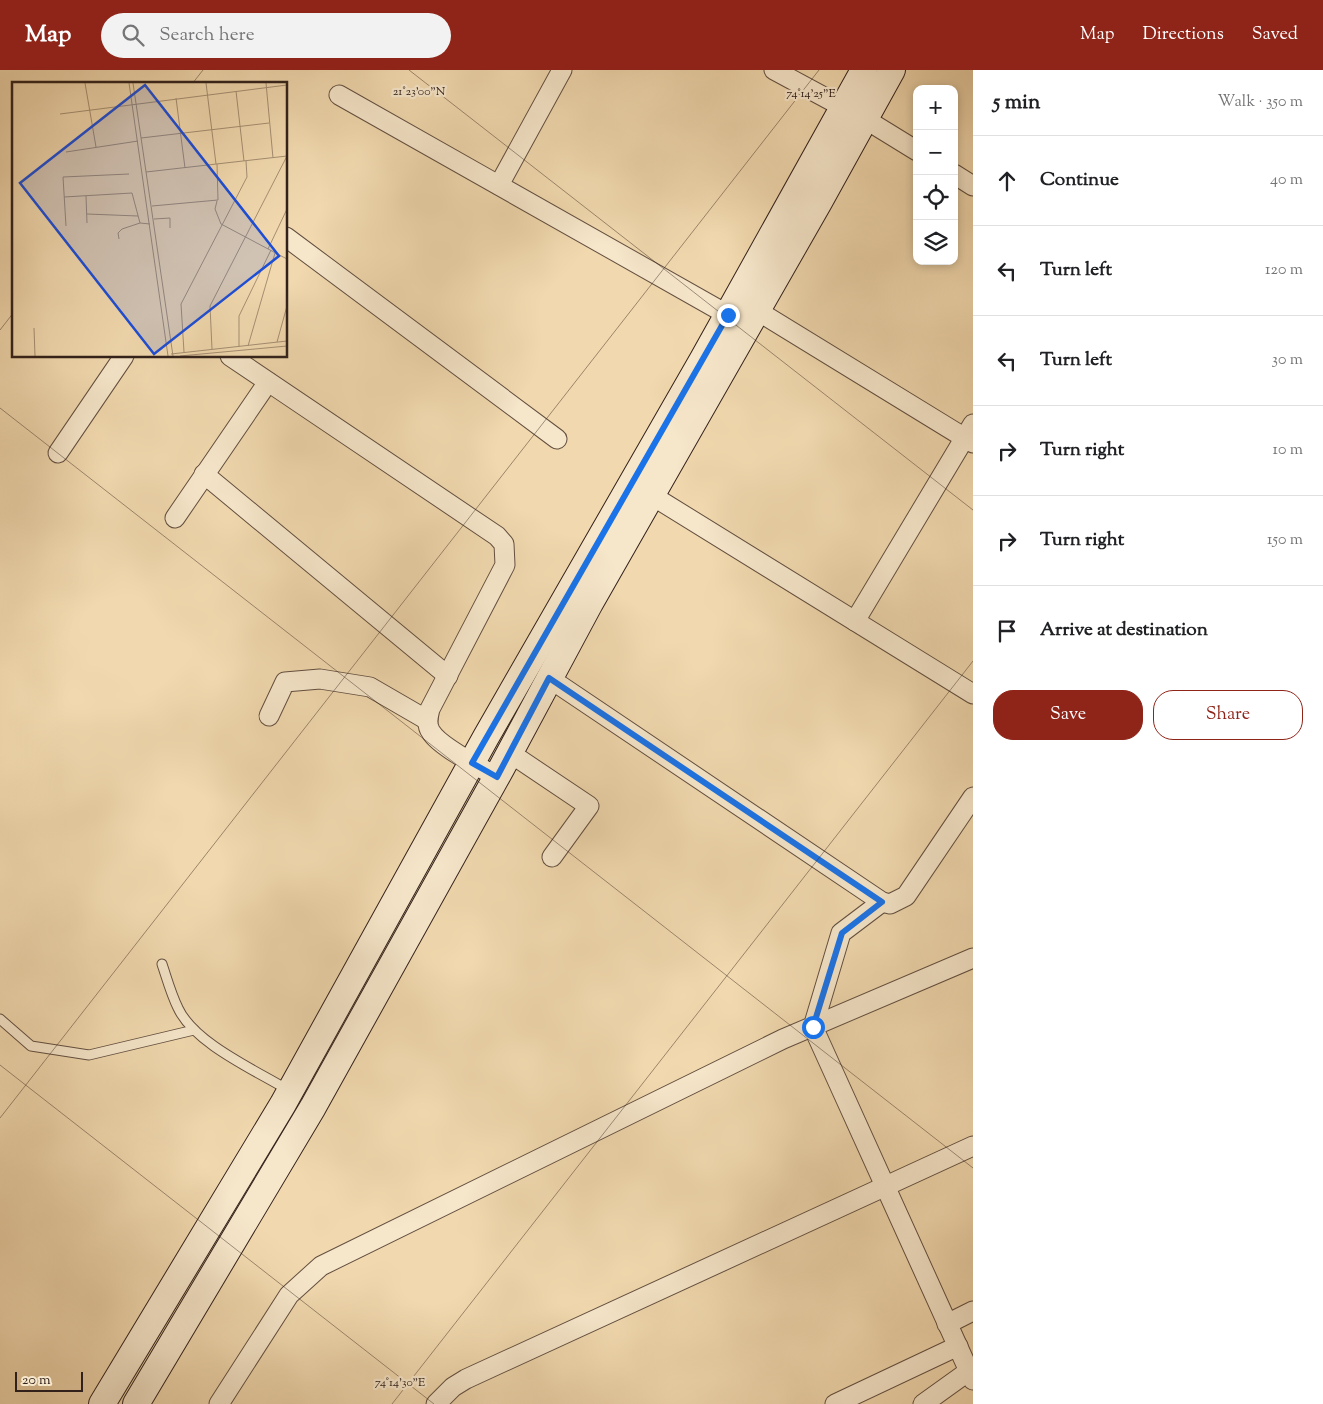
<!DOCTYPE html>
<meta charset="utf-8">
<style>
body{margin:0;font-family:"Sorts Mill Goudy",serif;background:#f2f2f2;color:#202124}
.controls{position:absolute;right:15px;top:15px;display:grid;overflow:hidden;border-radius:10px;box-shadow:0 2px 8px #0003}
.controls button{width:45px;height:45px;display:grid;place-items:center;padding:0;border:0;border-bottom:1px solid #e0e0e0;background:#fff;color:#202124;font:25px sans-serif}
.scale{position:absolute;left:15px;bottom:12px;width:68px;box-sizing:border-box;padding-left:5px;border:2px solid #32211b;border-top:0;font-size:14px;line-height:18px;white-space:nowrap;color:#32211b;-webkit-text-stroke:4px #f6e6ca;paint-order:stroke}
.stop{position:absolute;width:15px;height:15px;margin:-11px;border:4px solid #1a73e8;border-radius:50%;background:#fff}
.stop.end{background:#1a73e8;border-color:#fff;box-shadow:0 1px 5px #0008}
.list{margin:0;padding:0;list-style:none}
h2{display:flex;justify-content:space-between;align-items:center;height:65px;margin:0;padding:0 20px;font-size:21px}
h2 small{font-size:16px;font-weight:400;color:#757577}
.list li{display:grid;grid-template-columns:32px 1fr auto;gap:15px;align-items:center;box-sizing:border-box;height:90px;padding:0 20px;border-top:1px solid #e0e0e0}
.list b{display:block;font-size:19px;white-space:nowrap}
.list em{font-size:16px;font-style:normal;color:#757577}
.actions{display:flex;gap:10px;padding:15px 20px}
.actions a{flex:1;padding:11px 0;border:1px solid #8f2418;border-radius:20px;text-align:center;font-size:18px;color:#8f2418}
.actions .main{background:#8f2418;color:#fff}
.icon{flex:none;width:28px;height:28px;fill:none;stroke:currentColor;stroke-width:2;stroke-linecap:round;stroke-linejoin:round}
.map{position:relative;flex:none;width:973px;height:1334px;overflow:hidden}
header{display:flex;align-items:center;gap:30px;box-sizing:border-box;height:70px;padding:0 25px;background:#8f2418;color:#fff}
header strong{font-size:24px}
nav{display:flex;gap:28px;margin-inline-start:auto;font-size:18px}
.search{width:350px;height:45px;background:#f2f2f2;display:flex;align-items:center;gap:12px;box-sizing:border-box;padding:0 18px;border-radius:28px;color:#757577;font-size:19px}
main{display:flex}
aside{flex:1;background:#fff}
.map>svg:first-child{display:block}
</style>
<header>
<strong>Map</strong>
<div class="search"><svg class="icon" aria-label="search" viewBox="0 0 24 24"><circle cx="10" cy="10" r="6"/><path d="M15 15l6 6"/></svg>Search here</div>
<nav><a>Map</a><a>Directions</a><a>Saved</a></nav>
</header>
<main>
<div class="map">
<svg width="973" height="1334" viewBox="0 0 973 1334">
<rect width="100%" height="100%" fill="#f1d8ae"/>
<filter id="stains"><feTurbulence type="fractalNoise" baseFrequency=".004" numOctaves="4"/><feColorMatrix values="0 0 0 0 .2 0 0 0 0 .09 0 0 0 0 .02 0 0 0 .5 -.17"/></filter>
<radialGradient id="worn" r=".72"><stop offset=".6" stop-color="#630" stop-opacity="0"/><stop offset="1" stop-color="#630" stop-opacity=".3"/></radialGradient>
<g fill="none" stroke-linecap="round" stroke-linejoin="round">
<g stroke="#624f40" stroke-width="11">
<g id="service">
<path d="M 162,894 C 167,909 171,924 178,938 C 194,973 255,1000 288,1020"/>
<path d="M 0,949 L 31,976 L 89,985 L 194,960"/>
</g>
</g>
<g stroke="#624f40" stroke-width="21">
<g id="minor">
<path d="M 774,0 L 865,49 L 917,81"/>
<path d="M 339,25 L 728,245"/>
<path d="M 954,104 L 973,116"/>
<path d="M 499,115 L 562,0"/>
<path d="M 286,167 L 557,369"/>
<path d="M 756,240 L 973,373"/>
<path d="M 230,286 L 497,466 L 504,474 L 505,495 L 430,639 C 428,647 426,655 431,662 C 439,676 481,698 497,707"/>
<path d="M 58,383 L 124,286"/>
<path d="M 204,404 L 448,606"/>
<path d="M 651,425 L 973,624"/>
<path d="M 175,448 L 268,312"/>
<path d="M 855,551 L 973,354"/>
<path d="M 549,608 L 882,832 L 890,834 L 906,826 L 973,727"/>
<path d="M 269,646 L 285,612 L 320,609 L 370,617 L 427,650"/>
<path d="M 510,683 L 589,736 L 552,787"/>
<path d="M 882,832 L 841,863 L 813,957 L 973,1310"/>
<path d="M 947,1254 L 973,1241"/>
<path d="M 219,1334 L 289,1225 L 321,1196 L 783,969 L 973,888"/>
<path d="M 436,1334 L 453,1317 L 466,1309 L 973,1076"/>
<path d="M 835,1334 L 958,1276"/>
<path d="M 923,1334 L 969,1301"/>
</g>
</g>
<g stroke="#32211b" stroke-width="28">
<g id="secondary">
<path d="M 102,1334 L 283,1034 L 486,667 L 703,289 L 864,0"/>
<path d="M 136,1334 L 313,1037 L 501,699 L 590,533 L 819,132 L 892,0"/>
</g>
</g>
<use href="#service" stroke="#f6e6ca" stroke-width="9"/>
<use href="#minor" stroke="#f6e6ca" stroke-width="19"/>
<use href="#secondary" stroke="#f6e6ca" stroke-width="26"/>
</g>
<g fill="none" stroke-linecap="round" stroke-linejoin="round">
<path stroke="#1a73e8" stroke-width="6" d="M 728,245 L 472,693 L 497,707 L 549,608 L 882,832 L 842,863 L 813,957"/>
</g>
<path fill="none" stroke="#32211b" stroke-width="1" stroke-opacity="0.45" d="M 409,0 L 973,440M 192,14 L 203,0M 0,260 L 14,242M 0,338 L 973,1098M 0,995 L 434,1334M 0,1048 L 819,0M 392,1334 L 973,591"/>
<g transform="translate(12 12)">
<rect width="275" height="275" fill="#f1d8ae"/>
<path fill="none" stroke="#a58f73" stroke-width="1" d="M 73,1 L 84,65M 117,1 L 156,274M 121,1 L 161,274M 194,1 L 204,82M 254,1 L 261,76M 224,9 L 232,79M 164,16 L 173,86M 48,32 L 275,3M 129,56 L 257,41M 54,70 L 126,59M 134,90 L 275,74M 74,114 L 75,141M 52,115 L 120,111 L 128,141 L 138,142M 205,119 L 203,127 L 209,142 L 275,177M 140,124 L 206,118 L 205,82M 75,132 L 126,134M 142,137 L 158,136 L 158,146M 54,144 L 51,95 L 117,92M 107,157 L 106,151 L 110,147 L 128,141M 256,167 L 275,127M 22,246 L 23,274M 265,260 L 275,224M 236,264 L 263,171M 227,265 L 227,234 L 259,168M 200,267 L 198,224 L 275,74M 172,270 L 169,222 L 235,95 L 234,79M 159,272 L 275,259M 168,274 L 275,264"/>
<path fill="#1d4ed8" fill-opacity="0.15" stroke="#1d4ed8" stroke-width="2.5" d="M 133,3 L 267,174 L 142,272 L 8,101 Z"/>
<rect width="275" height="275" fill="none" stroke="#32211b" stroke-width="2.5"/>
</g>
<g font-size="12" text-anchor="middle" fill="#32211b" stroke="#f6e6ca" stroke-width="4.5" stroke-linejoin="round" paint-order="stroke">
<text x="419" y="25">21°23'00"N</text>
<text x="811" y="27">74°14'25"E</text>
<text x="400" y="1316">74°14'30"E</text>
</g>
<rect width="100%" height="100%" filter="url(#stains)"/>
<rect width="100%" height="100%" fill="url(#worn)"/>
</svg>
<div class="controls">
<button>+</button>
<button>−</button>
<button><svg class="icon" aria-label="locate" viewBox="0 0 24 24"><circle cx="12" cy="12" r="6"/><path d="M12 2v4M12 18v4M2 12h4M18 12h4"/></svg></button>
<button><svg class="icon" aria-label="layers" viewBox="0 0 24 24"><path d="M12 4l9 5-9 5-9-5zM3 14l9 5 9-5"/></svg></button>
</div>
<div class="scale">20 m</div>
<div class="stop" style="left:813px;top:957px"></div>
<div class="stop end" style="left:728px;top:245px"></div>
</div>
<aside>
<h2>5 min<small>Walk · 350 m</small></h2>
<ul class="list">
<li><svg class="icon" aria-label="ahead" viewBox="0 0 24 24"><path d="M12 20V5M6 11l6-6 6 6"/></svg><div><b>Continue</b></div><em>40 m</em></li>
<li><svg class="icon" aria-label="left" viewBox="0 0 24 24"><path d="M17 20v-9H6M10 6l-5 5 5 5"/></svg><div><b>Turn left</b></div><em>120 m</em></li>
<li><svg class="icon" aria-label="left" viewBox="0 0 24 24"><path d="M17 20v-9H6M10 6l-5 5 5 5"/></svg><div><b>Turn left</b></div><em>30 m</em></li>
<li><svg class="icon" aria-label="right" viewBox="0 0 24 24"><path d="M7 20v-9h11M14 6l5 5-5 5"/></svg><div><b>Turn right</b></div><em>10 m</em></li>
<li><svg class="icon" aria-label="right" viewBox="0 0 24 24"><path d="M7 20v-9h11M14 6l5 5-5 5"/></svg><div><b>Turn right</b></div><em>150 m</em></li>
<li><svg class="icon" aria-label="arrive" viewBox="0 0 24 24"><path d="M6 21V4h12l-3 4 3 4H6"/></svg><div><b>Arrive at destination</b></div></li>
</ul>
<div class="actions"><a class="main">Save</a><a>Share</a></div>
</aside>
</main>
